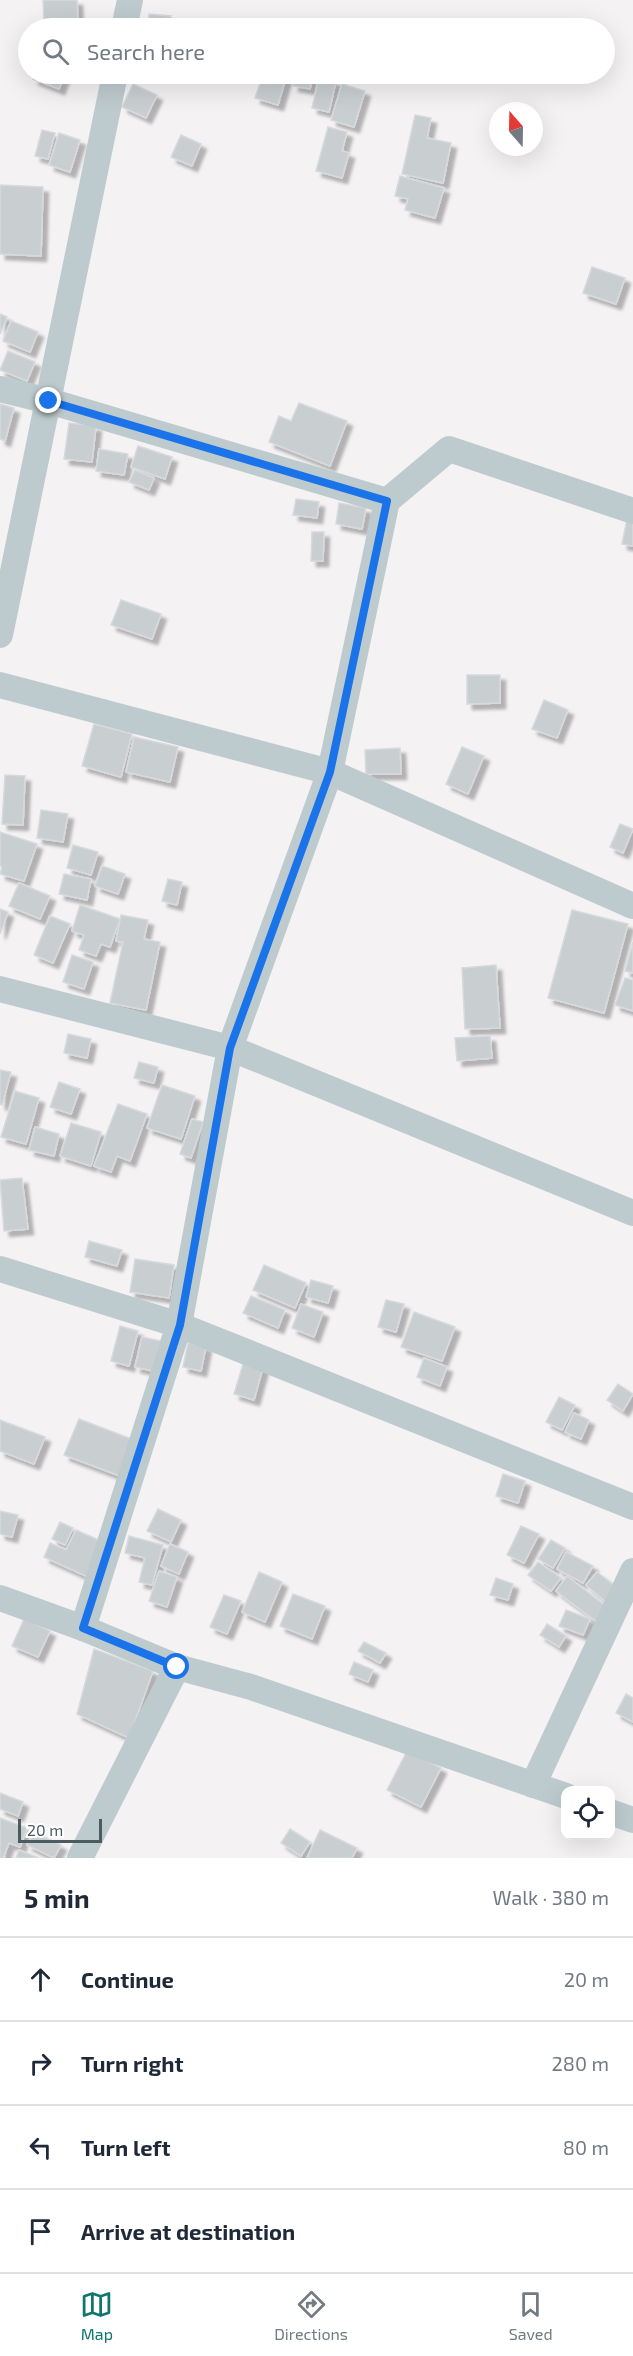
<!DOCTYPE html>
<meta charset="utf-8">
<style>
body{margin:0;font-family:"Exo 2",sans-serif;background:#f2f2f3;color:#1f2937}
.controls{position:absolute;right:18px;bottom:18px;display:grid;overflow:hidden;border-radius:12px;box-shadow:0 6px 24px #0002}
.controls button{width:54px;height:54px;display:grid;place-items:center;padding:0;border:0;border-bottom:2px solid #e0e1e3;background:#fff;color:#1f2937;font:30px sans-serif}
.compass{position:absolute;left:489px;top:102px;width:54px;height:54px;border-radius:50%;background:#fff;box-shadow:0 6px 24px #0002;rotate:340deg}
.scale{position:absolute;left:18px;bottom:15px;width:84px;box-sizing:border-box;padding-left:6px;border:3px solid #4a5c5f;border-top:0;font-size:16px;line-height:21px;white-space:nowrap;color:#4a5c5f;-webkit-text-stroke:4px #fff;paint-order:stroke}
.stop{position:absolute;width:18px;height:18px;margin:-14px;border:4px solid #1a73e8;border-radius:50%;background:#fff}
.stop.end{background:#1a73e8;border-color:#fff;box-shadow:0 2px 6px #0008}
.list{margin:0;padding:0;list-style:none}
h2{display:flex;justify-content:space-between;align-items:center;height:78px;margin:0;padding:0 24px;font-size:26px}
h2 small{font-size:20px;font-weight:400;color:#747a83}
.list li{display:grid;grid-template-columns:39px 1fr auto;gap:18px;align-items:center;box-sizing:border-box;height:84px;padding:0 24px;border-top:2px solid #e0e1e3}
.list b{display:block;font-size:22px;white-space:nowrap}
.list em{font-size:20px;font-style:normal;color:#747a83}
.icon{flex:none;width:33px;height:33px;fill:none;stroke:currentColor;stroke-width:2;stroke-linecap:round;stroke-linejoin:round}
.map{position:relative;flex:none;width:633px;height:1858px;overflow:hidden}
.search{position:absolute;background:#fff;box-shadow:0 6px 24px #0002;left:18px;right:18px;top:18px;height:66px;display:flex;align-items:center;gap:15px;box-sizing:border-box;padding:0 21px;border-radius:33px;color:#747a83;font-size:22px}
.sheet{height:414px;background:#fff}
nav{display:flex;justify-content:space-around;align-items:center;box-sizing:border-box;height:84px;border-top:2px solid #e0e1e3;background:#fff;font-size:16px;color:#747a83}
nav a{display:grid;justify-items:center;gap:3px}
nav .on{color:#0f766e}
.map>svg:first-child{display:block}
</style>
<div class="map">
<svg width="633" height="1858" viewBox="0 0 633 1858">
<defs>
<filter id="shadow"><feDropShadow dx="5.5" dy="5.5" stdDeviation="1.5" flood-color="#0004"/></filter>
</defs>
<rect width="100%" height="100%" fill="#f4f2f3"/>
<g fill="#c9ced1" stroke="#d6dadd" stroke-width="1.5" filter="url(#shadow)">
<path d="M 43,0 L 77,0 L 78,23 L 44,24 Z"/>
<path d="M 149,14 L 171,16 L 170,28 L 148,28 Z"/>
<path d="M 35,74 L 65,74 L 59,89 L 33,79 Z"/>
<path d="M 263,74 L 287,74 L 278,105 L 255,98 Z"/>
<path d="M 295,74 L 313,74 L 310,89 L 293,86 Z"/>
<path d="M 319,77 L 336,81 L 329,112 L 312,108 Z"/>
<path d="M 133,84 L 157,95 L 146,118 L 122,107 Z"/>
<path d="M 342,84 L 365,91 L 354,127 L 331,120 Z"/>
<path d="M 415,115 L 431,118 L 427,138 L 451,143 L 443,183 L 402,174 Z"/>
<path d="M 328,127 L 347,132 L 342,151 L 349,153 L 342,178 L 316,171 Z"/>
<path d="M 42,130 L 55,133 L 48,159 L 35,156 Z"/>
<path d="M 59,133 L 80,140 L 70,172 L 49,165 Z"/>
<path d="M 181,135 L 201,144 L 192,166 L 171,157 Z"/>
<path d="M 400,176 L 444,188 L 435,218 L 405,210 L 408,199 L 395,196 Z"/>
<path d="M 0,185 L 43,187 L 41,256 L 0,254 Z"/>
<path d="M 592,267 L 625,278 L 616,304 L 583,293 Z"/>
<path d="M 0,314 L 7,317 L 0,334 Z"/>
<path d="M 11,321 L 38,332 L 30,352 L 3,341 Z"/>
<path d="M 8,351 L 35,362 L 27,381 L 0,370 Z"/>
<path d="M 299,403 L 347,421 L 330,466 L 269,442 L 279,416 L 291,421 Z"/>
<path d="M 0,404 L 14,408 L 5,441 L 0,439 Z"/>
<path d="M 69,423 L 96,426 L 92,462 L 64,459 Z"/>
<path d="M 138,446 L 172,457 L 165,479 L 131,467 Z"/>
<path d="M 99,449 L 128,454 L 124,475 L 96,471 Z"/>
<path d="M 135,470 L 154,478 L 149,490 L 129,482 Z"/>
<path d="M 296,499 L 319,502 L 317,518 L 293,515 Z"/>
<path d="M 339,503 L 366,508 L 362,529 L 336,524 Z"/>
<path d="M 627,519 L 633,520 L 633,546 L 622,544 Z"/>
<path d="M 312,532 L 324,532 L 323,561 L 311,561 Z"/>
<path d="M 121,600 L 161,614 L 152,639 L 111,625 Z"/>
<path d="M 467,675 L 500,675 L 500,703 L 467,704 Z"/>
<path d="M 544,700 L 568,710 L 557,738 L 532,729 Z"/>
<path d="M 94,724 L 132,734 L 121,777 L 82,766 Z"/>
<path d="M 134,737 L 178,747 L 170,782 L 126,772 Z"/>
<path d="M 462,747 L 484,756 L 468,794 L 446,784 Z"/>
<path d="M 400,748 L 401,774 L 366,774 L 365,750 Z"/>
<path d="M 5,775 L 25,776 L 23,825 L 2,824 Z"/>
<path d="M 41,810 L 68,814 L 63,842 L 37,838 Z"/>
<path d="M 620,824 L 633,829 L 623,853 L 610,847 Z"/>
<path d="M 0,832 L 37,844 L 24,881 L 0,874 L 2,867 L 0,866 Z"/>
<path d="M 73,845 L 98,852 L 91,875 L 67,868 Z"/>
<path d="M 102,866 L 125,874 L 118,894 L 95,886 Z"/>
<path d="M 64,874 L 91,879 L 87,900 L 59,894 Z"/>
<path d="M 168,879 L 182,882 L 177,905 L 162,901 Z"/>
<path d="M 19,883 L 50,896 L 40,919 L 9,906 Z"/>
<path d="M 80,905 L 120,919 L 110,947 L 101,944 L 96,956 L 79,950 L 84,935 L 72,931 Z"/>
<path d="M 0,909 L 8,912 L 0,934 Z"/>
<path d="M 572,910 L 628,924 L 604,1013 L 548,998 Z"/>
<path d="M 121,915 L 148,920 L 144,939 L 160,942 L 146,1010 L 110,1003 L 123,942 L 116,941 Z"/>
<path d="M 50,916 L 70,924 L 53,963 L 34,955 Z"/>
<path d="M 633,942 L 633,973 L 625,971 Z"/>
<path d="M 72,955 L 93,962 L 84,989 L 63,982 Z"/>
<path d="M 496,965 L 500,1028 L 465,1029 L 462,968 Z"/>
<path d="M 625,978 L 633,980 L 633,1011 L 615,1005 Z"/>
<path d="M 68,1034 L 91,1039 L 87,1058 L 64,1053 Z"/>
<path d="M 490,1036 L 492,1058 L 457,1061 L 455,1038 Z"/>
<path d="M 139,1062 L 158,1067 L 154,1083 L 134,1078 Z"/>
<path d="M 0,1070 L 11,1072 L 2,1105 L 0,1104 Z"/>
<path d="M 59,1082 L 80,1089 L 71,1114 L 50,1107 Z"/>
<path d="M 162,1085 L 195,1096 L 181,1139 L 147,1128 Z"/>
<path d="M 15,1091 L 39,1098 L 26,1144 L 1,1137 Z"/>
<path d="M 118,1104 L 147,1114 L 130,1161 L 117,1156 L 111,1172 L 94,1166 Z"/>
<path d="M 192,1119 L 203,1122 L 191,1158 L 180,1154 Z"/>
<path d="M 71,1123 L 101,1132 L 91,1166 L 60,1156 Z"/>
<path d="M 35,1127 L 59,1134 L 54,1156 L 29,1150 Z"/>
<path d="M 22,1178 L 28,1229 L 4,1231 L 0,1180 Z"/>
<path d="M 89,1241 L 122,1250 L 117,1266 L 85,1257 Z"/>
<path d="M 135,1259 L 174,1265 L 169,1298 L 130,1292 Z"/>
<path d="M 264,1265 L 306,1283 L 295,1308 L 253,1290 Z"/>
<path d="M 311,1280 L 333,1286 L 328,1303 L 306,1297 Z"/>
<path d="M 251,1296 L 285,1310 L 278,1328 L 243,1313 Z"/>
<path d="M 386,1300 L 404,1304 L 396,1332 L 378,1327 Z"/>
<path d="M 301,1304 L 323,1312 L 314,1337 L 292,1328 Z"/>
<path d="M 414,1312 L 455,1327 L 442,1361 L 401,1347 Z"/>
<path d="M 120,1326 L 138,1331 L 129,1366 L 111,1361 Z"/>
<path d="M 142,1337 L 161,1341 L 153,1371 L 135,1367 Z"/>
<path d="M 188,1343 L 206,1346 L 201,1371 L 183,1367 Z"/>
<path d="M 246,1354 L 265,1360 L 254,1400 L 234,1394 Z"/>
<path d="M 424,1358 L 447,1367 L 440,1386 L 417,1377 Z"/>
<path d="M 618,1384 L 633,1394 L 623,1411 L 607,1400 Z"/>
<path d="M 559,1397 L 575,1405 L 562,1430 L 546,1422 Z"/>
<path d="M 574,1413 L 589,1420 L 581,1439 L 565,1432 Z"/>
<path d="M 79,1419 L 134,1440 L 120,1476 L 64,1455 Z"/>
<path d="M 0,1420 L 45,1437 L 34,1464 L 0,1451 Z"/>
<path d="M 503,1474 L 525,1481 L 518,1503 L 496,1496 Z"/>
<path d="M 158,1509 L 181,1520 L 171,1542 L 147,1531 Z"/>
<path d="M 0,1511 L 18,1515 L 12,1537 L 0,1534 Z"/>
<path d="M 60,1522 L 73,1528 L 65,1545 L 52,1539 Z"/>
<path d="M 521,1526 L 539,1534 L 524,1563 L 507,1555 Z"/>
<path d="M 76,1530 L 103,1542 L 88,1577 L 44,1557 L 50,1543 L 66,1550 Z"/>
<path d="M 129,1536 L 163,1545 L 152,1585 L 139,1582 L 145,1558 L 125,1553 Z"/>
<path d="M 551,1540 L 565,1548 L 553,1568 L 538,1559 Z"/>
<path d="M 170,1544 L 188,1552 L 179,1574 L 161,1566 Z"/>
<path d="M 566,1552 L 593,1566 L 583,1583 L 557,1569 Z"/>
<path d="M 538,1562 L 561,1578 L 551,1591 L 528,1575 Z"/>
<path d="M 159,1571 L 177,1577 L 167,1607 L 149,1601 Z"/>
<path d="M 259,1572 L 282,1582 L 265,1622 L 242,1612 Z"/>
<path d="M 597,1572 L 623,1592 L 611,1606 L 586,1585 Z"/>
<path d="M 567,1576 L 612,1611 L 601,1625 L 556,1591 Z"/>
<path d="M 496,1578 L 513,1584 L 508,1600 L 490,1595 Z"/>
<path d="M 293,1594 L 325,1606 L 312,1639 L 280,1626 Z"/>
<path d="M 224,1595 L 241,1601 L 227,1634 L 210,1627 Z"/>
<path d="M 566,1610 L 590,1619 L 583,1635 L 559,1626 Z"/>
<path d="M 24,1619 L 50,1631 L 38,1657 L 12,1646 Z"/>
<path d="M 547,1624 L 566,1636 L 559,1647 L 540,1635 Z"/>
<path d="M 364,1642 L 386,1653 L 380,1663 L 358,1651 Z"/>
<path d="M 94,1649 L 153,1671 L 129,1738 L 77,1714 Z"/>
<path d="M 354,1662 L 373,1670 L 368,1682 L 349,1674 Z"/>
<path d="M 626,1694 L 633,1698 L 633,1722 L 616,1713 Z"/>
<path d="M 407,1751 L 441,1768 L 421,1807 L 387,1790 Z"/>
<path d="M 0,1793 L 23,1802 L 18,1816 L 0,1809 Z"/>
<path d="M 0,1818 L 27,1828 L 20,1847 L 9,1843 L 3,1858 L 0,1858 Z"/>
<path d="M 290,1829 L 310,1842 L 301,1856 L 281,1843 Z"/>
<path d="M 320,1830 L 357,1848 L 352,1858 L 307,1858 Z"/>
<path d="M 34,1832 L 61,1845 L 54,1858 L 27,1845 Z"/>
<path d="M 19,1850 L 39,1858 L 16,1858 Z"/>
</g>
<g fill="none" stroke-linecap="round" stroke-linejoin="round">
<g stroke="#becbce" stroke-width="26">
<path d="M 124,28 L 130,0"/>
<path d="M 0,389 L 49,401 L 387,501"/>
<path d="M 0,635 L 115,74"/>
<path d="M 0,685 L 330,772 L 633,906"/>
<path d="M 0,989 L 230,1048 L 633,1213"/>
<path d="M 0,1269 L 179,1325 L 633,1507"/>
<path d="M 0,1598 L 83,1628 L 177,1667 L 251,1687 L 566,1796"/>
<path d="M 83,1628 L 179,1325 L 230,1048 L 330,772 L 387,501 L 449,449 L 633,511"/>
<path d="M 533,1785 L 633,1571"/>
<path d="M 610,1812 L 633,1820"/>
<path d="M 80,1858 L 177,1667"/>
</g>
</g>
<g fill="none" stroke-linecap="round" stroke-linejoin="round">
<path stroke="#1a73e8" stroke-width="8" d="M 49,401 L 387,501 L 330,772 L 230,1048 L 180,1325 L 83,1628 L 177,1667"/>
</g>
</svg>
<div class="controls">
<button><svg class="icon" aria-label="locate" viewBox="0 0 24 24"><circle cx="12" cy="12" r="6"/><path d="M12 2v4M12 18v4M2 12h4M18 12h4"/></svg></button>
</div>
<svg class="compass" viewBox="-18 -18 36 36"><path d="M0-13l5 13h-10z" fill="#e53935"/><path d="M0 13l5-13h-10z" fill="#747a83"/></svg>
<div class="scale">20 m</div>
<div class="stop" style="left:177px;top:1667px"></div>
<div class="stop end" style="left:49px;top:401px"></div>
<div class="search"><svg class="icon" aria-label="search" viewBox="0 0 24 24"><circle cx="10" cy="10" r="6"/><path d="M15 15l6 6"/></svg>Search here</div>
</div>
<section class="sheet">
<h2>5 min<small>Walk · 380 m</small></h2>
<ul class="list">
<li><svg class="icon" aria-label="ahead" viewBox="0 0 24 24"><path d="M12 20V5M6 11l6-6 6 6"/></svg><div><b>Continue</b></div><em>20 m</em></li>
<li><svg class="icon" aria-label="right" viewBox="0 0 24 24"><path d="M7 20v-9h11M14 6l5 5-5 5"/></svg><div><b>Turn right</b></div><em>280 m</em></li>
<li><svg class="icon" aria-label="left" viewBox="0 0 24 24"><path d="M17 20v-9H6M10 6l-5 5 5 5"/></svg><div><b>Turn left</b></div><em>80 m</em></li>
<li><svg class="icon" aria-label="arrive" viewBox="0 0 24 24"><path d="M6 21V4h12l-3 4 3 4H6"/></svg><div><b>Arrive at destination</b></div></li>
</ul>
</section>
<nav>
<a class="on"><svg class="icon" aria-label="map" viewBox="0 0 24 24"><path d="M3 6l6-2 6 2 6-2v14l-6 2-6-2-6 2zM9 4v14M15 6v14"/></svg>Map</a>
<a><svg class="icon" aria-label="directions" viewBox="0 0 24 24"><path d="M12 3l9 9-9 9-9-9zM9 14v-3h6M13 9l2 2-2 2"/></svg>Directions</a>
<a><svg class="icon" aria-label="saved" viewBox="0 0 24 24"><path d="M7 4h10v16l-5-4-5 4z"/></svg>Saved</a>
</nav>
